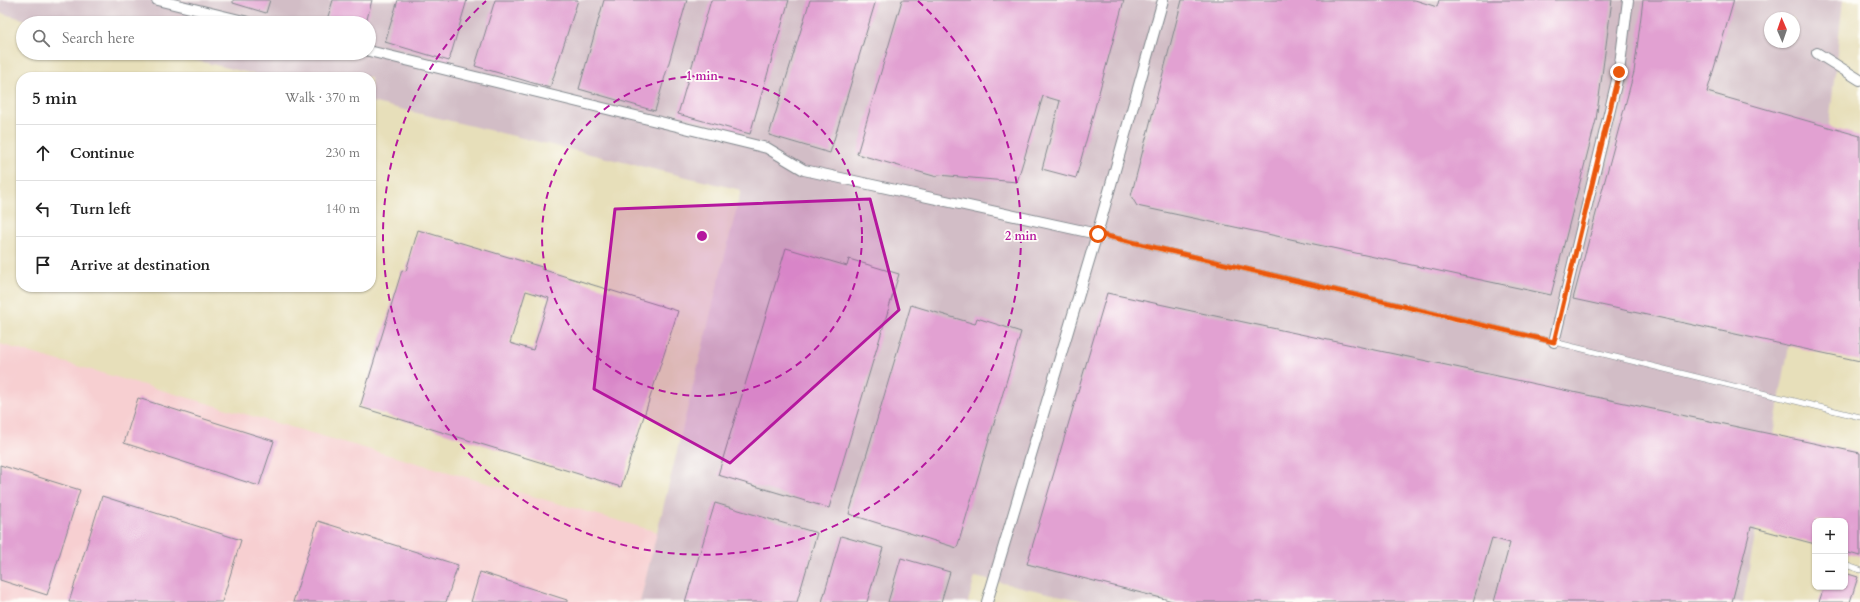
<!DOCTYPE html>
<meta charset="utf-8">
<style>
body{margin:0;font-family:Cardo,serif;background:#f6f6f6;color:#222}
.controls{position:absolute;right:12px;bottom:12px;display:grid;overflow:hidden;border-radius:8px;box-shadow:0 1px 3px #0004}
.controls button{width:36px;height:36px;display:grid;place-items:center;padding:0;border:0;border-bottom:1px solid #e0e0e0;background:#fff;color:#222;font:20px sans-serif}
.compass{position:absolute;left:1764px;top:12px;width:36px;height:36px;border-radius:50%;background:#fff;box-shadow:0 1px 3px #0004;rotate:358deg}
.stop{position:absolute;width:12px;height:12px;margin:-9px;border:3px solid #ea580c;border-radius:50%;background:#fff}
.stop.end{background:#ea580c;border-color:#fff;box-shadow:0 1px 4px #0008}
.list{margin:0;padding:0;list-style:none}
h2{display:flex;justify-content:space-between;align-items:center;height:52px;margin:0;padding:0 16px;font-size:17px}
h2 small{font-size:13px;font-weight:400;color:#767676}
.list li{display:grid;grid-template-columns:26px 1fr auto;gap:12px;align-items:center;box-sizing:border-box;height:56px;padding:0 16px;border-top:1px solid #e0e0e0}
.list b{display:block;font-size:15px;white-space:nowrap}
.list em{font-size:13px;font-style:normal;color:#767676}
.icon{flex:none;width:22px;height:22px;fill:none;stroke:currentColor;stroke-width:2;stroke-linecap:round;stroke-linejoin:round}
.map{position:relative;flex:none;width:1860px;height:602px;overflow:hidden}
.search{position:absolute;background:#fff;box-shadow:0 1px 3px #0004;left:16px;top:16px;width:360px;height:44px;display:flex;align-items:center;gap:10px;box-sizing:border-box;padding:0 14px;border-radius:22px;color:#767676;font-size:15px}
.panel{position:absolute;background:#fff;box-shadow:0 1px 3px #0004;left:16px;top:72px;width:360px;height:220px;border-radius:16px}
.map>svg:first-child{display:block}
</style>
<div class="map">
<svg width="1860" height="602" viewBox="0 0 1860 602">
<rect width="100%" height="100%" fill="#fdfcf7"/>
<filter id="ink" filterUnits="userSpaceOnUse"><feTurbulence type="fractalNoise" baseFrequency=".025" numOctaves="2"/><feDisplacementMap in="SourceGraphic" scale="8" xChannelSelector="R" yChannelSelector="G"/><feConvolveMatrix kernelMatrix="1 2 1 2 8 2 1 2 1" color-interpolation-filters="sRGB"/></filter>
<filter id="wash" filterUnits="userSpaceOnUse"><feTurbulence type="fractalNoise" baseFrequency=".012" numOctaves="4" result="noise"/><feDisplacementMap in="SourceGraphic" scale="16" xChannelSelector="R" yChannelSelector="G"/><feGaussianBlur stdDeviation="0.9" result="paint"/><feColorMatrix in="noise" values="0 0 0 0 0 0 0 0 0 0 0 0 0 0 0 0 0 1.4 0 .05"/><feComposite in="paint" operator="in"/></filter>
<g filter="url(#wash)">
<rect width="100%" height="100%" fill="#e7dfba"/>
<path fill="#f7cfd1" d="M 0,344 L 658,532 L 640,602 L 0,602 Z"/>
<path fill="#d2bdc6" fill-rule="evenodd" d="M 0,0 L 1843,0 L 1830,117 L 1743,602 L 1089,602 L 975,577 L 968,602 L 640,602 L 741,190 L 371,102 L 371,77 L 266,77 L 165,53 L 369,53 L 369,23 L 38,23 L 0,13 ZM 1770,18 L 1794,18 L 1794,42 L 1770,42 Z"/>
<g id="blocks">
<g fill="#e2a1d2" fill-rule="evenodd">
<path d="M 233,0 L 270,0 L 266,13 L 233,3 Z"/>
<path d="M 333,0 L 372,0 L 366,23 L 326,23 Z"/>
<path d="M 398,0 L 467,0 L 449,61 L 385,42 Z"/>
<path d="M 495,0 L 578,0 L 550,88 L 475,66 Z"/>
<path d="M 604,0 L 687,0 L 655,111 L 579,89 Z"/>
<path d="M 711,0 L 789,0 L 750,134 L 678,114 Z"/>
<path d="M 810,0 L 876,0 L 830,153 L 769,135 Z"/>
<path d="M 902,0 L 1124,0 L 1076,178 L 1042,169 L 1060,101 L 1043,96 L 1017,182 L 938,175 L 937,177 L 857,154 Z"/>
<path d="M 1182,0 L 1415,0 L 1437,7 L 1439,0 L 1612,0 L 1596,120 L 1551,295 L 1137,206 L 1131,196 Z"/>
<path d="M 1643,0 L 1734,0 L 1707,92 L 1860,136 L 1860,361 L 1573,299 L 1634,72 Z"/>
<path d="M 418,230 L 542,267 L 541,269 L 678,311 L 621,487 L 360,407 L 402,270 L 406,271 ZM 526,291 L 549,298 L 533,350 L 510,343 Z"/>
<path d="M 786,248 L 847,266 L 849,259 L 899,274 L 829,508 L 718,475 Z"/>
<path d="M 1107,293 L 1860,453 L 1860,556 L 1845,552 L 1845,521 L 1815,521 L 1815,544 L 1751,527 L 1732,602 L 1494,602 L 1510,543 L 1492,538 L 1473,602 L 1177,602 L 1027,564 Z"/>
<path d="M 911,305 L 975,324 L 977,318 L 1021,332 L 957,548 L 849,514 Z"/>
<path d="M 138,398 L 274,441 L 259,486 L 124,443 Z"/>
<path d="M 0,465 L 80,490 L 47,595 L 0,580 Z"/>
<path d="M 102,496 L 241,540 L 222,602 L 69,602 Z"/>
<path d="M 715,503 L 817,533 L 797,602 L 685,602 Z"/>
<path d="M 318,521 L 458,565 L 446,602 L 293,602 Z"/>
<path d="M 841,536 L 883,548 L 867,602 L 822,602 Z"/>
<path d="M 901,558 L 950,572 L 941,602 L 888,602 Z"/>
<path d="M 480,572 L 567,600 L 567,602 L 471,602 Z"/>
<path d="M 1845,573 L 1858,577 L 1850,602 L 1819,602 L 1824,587 L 1845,587 Z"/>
</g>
</g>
</g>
<g filter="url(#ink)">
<use href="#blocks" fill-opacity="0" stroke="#81878c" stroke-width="1"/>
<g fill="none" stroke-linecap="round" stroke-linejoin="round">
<g stroke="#81878c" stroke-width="6">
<g id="service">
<path d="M 1097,234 L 1554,342 L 1860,417"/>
<path d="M 1845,565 L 1860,570"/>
</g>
</g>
<g stroke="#81878c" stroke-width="12">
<g id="minor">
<path d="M 157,0 L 252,23"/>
<path d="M 369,51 L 767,148 L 804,170 L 1097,234"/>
<path d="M 1817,53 L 1860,80"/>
<path d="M 1554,342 L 1619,72 L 1628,0"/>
<path d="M 987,602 L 1097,234 L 1163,0"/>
</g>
</g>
<use href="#service" stroke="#fff" stroke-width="5"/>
<use href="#minor" stroke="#fff" stroke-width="10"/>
</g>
</g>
<g fill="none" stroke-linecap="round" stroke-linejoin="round" filter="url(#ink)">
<path stroke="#ea580c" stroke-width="5" d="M 1098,234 L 1554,342 L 1619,72"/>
</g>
<path fill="#b5179e" fill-opacity="0.2" stroke="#b5179e" stroke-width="3" stroke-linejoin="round" d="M 870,199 L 899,310 L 730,463 L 594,389 L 615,209 Z"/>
<g fill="none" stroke="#b5179e" stroke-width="2" stroke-dasharray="7 5">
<circle cx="702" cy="236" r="160"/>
<path d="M918 1A319 319 0 1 1 486 1"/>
</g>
<circle cx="702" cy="236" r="6" fill="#b5179e" stroke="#fdfcf7" stroke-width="2"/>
<g font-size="12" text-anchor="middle" font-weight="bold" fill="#b5179e" stroke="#fdfcf7" stroke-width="3.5" stroke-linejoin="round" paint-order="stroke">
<text x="702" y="80">1 min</text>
<text x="1021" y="240">2 min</text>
</g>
</svg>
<div class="controls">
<button>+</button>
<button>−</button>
</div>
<svg class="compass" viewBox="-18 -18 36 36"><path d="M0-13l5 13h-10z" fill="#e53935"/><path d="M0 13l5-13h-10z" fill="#767676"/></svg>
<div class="stop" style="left:1098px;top:234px"></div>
<div class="stop end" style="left:1619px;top:72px"></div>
<div class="search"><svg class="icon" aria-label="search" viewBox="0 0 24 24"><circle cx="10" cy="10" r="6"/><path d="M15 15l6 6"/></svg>Search here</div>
<section class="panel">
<h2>5 min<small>Walk · 370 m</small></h2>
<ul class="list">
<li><svg class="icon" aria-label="ahead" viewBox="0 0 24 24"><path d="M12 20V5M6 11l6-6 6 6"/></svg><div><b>Continue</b></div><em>230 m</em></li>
<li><svg class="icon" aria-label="left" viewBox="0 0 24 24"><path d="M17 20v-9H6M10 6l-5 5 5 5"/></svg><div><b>Turn left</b></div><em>140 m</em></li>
<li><svg class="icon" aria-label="arrive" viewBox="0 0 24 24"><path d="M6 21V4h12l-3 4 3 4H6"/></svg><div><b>Arrive at destination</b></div></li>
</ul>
</section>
</div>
